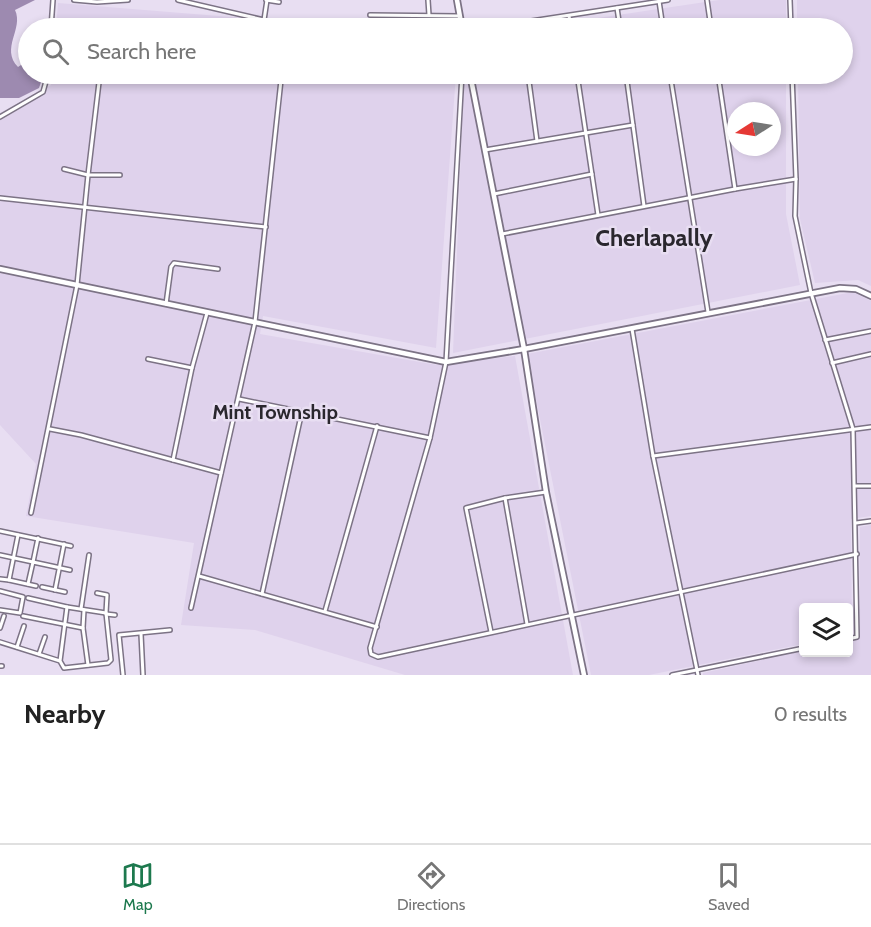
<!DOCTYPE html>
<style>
body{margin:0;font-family:Cabin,sans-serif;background:#f6f6f6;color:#222}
.controls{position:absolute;right:18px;bottom:18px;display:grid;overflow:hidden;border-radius:6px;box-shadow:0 3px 9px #0003}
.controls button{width:54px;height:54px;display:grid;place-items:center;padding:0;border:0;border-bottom:2px solid #e0e0e0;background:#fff;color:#222;font:30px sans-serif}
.compass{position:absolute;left:727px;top:102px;width:54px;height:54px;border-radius:50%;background:#fff;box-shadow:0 3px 9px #0003;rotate:258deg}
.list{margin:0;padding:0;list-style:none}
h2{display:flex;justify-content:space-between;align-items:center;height:78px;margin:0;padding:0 24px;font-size:26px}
h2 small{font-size:20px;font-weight:400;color:#767676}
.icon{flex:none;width:33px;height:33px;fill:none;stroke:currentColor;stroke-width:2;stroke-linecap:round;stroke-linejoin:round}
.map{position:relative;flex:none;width:871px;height:675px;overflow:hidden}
.search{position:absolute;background:#fff;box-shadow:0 3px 9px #0003;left:18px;right:18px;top:18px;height:66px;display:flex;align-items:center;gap:15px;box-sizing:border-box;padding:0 21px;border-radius:33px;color:#767676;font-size:22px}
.sheet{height:168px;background:#fff}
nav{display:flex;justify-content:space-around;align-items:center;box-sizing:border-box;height:84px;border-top:2px solid #e0e0e0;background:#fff;font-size:16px;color:#767676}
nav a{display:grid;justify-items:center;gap:3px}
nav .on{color:#1d794e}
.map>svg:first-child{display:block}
</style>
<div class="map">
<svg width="871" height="675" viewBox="0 0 871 675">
<rect width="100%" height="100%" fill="#e8def2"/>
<g fill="#dfd2ec" fill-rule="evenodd">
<path d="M 719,0 L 786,0 L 786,28 L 530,28 Z"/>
<path d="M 797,0 L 871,0 L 871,286 L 858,280 L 815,283 L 800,219 L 798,74 L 842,74 L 842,28 L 797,28 Z"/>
<path d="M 58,3 L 257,19 L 286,28 L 56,28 Z"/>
<path d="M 361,22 L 451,25 L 452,28 L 326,28 Z"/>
<path d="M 52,74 L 456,74 L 436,348 L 263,316 L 260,334 L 437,365 L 515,356 L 573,675 L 405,675 L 255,630 L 181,625 L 194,543 L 26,516 L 36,464 L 0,425 L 0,113 L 51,85 Z"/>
<path d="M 464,74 L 786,74 L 786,214 L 800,285 L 453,353 ZM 736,111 L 772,111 L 772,147 L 736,147 Z"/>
<path d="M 853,292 L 871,301 L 871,516 L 851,519 L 852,634 L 849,635 L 848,608 L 804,608 L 803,644 L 649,675 L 591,675 L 527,354 Z"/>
<path d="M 871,525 L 871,675 L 703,675 L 703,673 L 803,651 L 848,652 L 849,641 L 859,639 L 860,527 Z"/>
</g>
<path fill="#9d8ab0" d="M 0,0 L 35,0 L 15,10 C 24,29 0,48 18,67 L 24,63 L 28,63 L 28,74 L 40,74 L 42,79 L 39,88 L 19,98 L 0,98 Z"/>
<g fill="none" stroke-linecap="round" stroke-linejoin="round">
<g stroke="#7c7385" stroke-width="6">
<g id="street">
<path d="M 74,0 L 97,2 L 128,0"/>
<path d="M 178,0 L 264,20"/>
<path d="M 266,0 L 279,2"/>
<path d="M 267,0 L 264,20 L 289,28"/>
<path d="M 428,0 L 429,15"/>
<path d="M 707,0 L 711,28"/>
<path d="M 790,0 L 791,28"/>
<path d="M 659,1 L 663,28"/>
<path d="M 617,8 L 620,28"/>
<path d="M 370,15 L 459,16"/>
<path d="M 569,16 L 571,28"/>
<path d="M 51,28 L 53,0"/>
<path d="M 334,28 L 370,23 L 460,21"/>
<path d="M 486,28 L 668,0"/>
<path d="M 462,74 L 446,362 L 430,438 L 370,648 L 371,654 L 378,657 L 857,554"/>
<path d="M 528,74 L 537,141"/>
<path d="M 577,74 L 598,215"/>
<path d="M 626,74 L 644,206"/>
<path d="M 670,74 L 708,312"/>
<path d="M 718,74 L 735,189"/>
<path d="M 792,74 L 796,179 L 795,216 L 811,293 L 853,429 L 857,637 L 848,639"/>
<path d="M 0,117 L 43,92 L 48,74"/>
<path d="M 485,150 L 633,125"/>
<path d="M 64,169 L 88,175 L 120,175"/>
<path d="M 494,194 L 592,174"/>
<path d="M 0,198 L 266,227"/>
<path d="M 502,234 L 735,189 L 796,179"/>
<path d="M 166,304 L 171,267 L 174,263 L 218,269"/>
<path d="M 632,329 L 653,456 L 698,675"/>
<path d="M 825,340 L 871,331"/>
<path d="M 148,359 L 192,368"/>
<path d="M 832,363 L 871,354"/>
<path d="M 239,399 L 430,438"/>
<path d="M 50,429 L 81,435 L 221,473"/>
<path d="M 653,456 L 871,427"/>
<path d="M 173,460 L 192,368 L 207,313"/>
<path d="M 855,486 L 871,486"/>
<path d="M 505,498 L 527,624"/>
<path d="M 31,513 L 77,285 L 88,175 L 100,74"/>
<path d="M 856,523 L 871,521"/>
<path d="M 0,531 L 71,546"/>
<path d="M 0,555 L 33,562 L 38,538"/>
<path d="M 199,576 L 377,627"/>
<path d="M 0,579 L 9,580 L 18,535"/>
<path d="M 9,580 L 36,586"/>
<path d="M 28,584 L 33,562 L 70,570"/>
<path d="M 42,587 L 65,592"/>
<path d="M 55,590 L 64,544"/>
<path d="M 0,591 L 23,597 L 20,613 L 0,610"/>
<path d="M 97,593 L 107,595 L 106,613"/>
<path d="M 262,594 L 302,411"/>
<path d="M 28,598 L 67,607"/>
<path d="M 191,608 L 255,322 L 281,80 L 233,74"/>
<path d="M 81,609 L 89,555"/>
<path d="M 84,610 L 83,628 L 88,665"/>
<path d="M 325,611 L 377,426"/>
<path d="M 106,614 L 115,615"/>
<path d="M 23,616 L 83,628"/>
<path d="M 0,628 L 4,616"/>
<path d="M 491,632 L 466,508 L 505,498 L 546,492"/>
<path d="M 141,634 L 143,675"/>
<path d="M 0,642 L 60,661 L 64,668 L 108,663 L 111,660 L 106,613 L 67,607 L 60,661"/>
<path d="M 17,647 L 24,626"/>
<path d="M 39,654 L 45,637"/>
<path d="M 0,666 L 2,666"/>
<path d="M 123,675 L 119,635 L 170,630"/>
<path d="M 672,675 L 804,648"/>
</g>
</g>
<g stroke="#7c7385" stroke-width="8">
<g id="secondary">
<path d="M 457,0 L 462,28"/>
<path d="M 470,74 L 524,349 L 546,492 L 584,675"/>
<path d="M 0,269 L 446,362 L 524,349 L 840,288 L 856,289 L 871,296"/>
</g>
</g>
<use href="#street" stroke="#fff" stroke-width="3"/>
<use href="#secondary" stroke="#fff" stroke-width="4.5"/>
</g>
<g text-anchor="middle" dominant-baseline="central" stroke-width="5" stroke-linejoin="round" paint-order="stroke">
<g font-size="20" font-weight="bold" fill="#2a272e" stroke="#e8def2">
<text x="275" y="412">Mint Township</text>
</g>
<g font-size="24" font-weight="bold" fill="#2a272e" stroke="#e8def2">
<text x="654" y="237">Cherlapally</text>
</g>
</g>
</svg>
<div class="controls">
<button><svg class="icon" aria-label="layers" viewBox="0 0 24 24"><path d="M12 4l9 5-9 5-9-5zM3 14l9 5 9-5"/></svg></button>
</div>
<svg class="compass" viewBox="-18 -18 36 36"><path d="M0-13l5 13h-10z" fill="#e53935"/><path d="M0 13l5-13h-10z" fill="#767676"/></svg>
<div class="search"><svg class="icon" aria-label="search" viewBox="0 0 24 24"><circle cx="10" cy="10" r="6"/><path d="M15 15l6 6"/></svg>Search here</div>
</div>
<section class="sheet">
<h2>Nearby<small>0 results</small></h2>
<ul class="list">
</ul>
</section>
<nav>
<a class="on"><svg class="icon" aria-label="map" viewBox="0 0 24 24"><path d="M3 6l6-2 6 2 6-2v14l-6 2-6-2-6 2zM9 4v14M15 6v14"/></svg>Map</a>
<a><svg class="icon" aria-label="directions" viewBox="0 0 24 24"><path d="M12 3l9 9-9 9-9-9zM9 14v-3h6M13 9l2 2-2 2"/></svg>Directions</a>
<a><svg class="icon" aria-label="saved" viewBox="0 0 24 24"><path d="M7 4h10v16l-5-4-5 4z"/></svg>Saved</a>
</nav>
